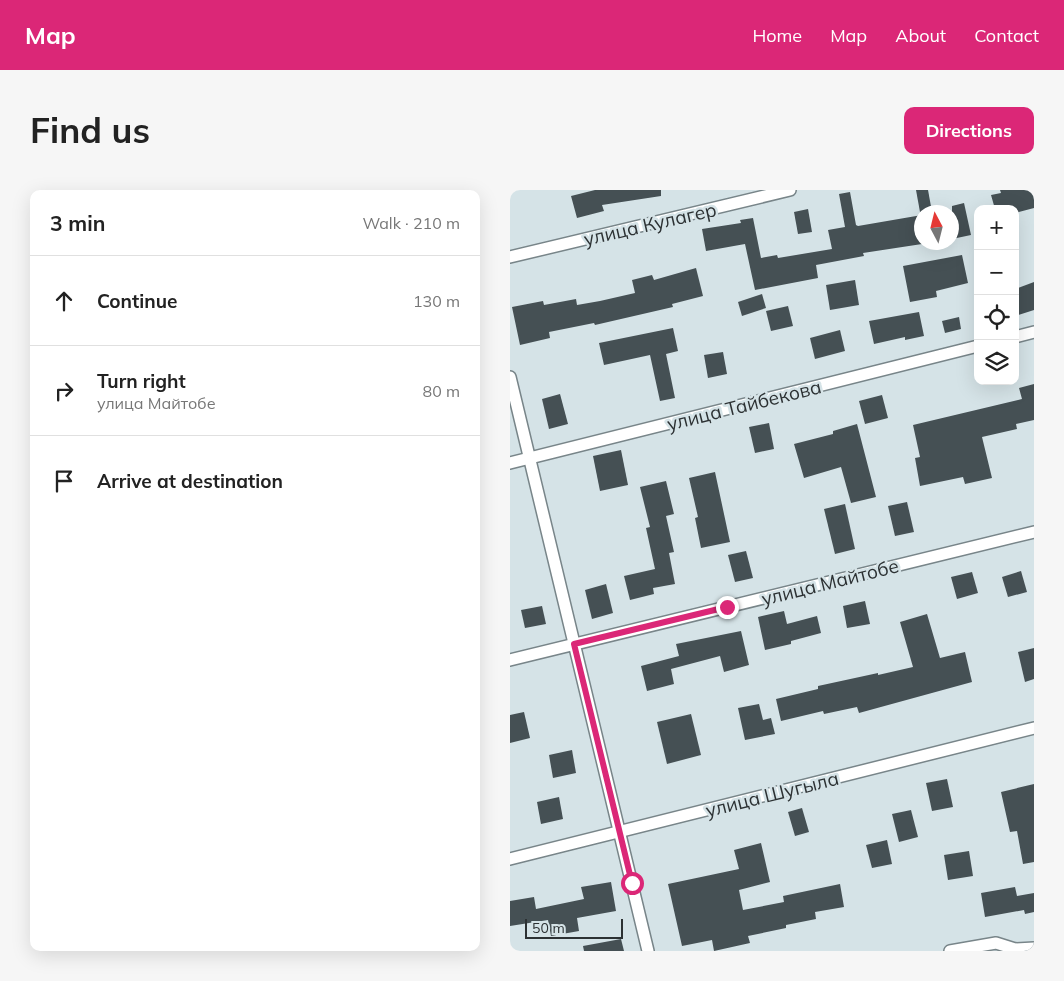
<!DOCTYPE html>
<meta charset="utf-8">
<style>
body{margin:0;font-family:Mulish,sans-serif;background:#f6f6f6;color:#222}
.controls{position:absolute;right:15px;top:15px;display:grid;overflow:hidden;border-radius:10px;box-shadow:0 5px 20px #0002}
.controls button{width:45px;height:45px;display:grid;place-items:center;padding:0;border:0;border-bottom:1px solid #e0e0e0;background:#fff;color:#222;font:25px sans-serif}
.compass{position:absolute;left:404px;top:15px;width:45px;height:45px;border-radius:50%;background:#fff;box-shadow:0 5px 20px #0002;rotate:353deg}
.scale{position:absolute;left:15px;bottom:12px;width:98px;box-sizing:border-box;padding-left:5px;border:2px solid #2c3133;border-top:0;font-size:14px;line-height:18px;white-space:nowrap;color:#2c3133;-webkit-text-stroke:4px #d5e3e7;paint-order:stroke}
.stop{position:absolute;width:15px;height:15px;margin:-11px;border:4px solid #db2777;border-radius:50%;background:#fff}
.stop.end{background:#db2777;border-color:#fff;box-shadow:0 1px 5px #0008}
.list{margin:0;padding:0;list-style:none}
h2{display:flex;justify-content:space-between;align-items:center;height:65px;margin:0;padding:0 20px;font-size:21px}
h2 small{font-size:16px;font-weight:400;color:#767676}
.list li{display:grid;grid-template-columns:32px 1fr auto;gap:15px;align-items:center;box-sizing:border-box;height:90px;padding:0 20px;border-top:1px solid #e0e0e0}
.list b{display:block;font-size:19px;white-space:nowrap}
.list p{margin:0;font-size:16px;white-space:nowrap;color:#767676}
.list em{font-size:16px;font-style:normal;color:#767676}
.icon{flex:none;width:28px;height:28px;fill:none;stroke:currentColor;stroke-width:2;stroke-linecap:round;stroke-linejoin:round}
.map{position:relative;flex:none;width:524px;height:761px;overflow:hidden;border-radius:10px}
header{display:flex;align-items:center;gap:30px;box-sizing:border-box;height:70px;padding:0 25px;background:#db2777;color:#fff}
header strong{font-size:24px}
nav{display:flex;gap:28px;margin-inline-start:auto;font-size:18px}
.intro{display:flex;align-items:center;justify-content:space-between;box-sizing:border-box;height:120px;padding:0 30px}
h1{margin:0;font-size:35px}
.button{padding:12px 22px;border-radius:10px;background:#db2777;color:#fff;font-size:18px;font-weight:700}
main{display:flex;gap:30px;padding:0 30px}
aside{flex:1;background:#fff;border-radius:10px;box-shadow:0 5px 20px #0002}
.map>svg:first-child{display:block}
</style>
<header>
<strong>Map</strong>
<nav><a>Home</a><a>Map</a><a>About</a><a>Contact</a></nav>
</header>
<div class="intro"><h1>Find us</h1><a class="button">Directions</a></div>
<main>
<aside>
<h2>3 min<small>Walk · 210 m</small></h2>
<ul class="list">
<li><svg class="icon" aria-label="ahead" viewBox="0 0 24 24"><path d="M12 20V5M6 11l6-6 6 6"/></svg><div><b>Continue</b></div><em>130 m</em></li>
<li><svg class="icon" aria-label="right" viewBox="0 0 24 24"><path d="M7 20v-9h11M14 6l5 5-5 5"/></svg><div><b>Turn right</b><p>улица Майтобе</p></div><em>80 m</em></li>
<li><svg class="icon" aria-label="arrive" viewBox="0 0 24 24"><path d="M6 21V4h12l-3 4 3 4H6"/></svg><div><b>Arrive at destination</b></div></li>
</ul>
</aside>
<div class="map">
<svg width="524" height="761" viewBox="0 0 524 761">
<rect width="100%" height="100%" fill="#d5e3e7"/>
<g fill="#455054">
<path d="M 85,0 L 151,0 L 151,6 L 92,15 L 94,21 L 67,28 L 61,6 Z"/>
<path d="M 406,0 L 418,0 L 422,22 L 410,22 Z"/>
<path d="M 490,0 L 524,0 L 524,18 L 505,23 L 505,19 L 485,19 L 481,5 L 491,3 Z"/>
<path d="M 340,2 L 346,35 L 348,36 L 412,25 L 412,54 L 353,63 L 354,66 L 306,75 L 308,88 L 245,100 L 235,54 L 196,61 L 192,39 L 231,33 L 230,30 L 243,28 L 251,68 L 267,65 L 268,68 L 322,59 L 318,40 L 335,37 L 329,4 Z"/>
<path d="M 454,13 L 461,45 L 442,49 L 442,16 Z"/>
<path d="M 298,19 L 302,42 L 288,44 L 284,22 Z"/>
<path d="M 452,65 L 458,93 L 426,101 L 427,107 L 400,112 L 393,76 Z"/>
<path d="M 186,78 L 193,106 L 162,114 L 163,117 L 85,135 L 84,133 L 39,142 L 40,148 L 10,155 L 2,117 L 33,111 L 34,115 L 66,109 L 67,115 L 90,111 L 125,103 L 122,90 L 142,85 L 144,90 Z"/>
<path d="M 345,90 L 349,115 L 320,120 L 316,95 Z"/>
<path d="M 524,92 L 524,120 L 505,126 L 505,99 Z"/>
<path d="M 252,104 L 256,118 L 232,126 L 228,112 Z"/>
<path d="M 278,116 L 283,136 L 261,141 L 256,121 Z"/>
<path d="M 409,122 L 414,146 L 395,150 L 395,147 L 364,154 L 359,131 Z"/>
<path d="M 449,127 L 451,139 L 435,143 L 432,131 Z"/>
<path d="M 163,138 L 168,161 L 156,164 L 165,208 L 150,211 L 140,165 L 94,175 L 89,153 Z"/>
<path d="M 330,140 L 335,161 L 305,169 L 300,148 Z"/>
<path d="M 213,162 L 217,184 L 198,188 L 194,165 Z"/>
<path d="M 524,194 L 524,230 L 506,234 L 507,239 L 472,247 L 482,288 L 455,294 L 453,287 L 410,296 L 405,268 L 410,267 L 403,235 L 512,209 L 509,198 Z"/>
<path d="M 50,204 L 58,234 L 39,239 L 32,209 Z"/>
<path d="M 372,205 L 378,228 L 355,234 L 349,211 Z"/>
<path d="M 259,233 L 264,259 L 245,263 L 239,237 Z"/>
<path d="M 347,234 L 366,307 L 341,313 L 331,277 L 294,288 L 284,254 L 323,244 L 323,241 Z"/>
<path d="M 111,260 L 118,295 L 90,301 L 83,266 Z"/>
<path d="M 205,282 L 220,352 L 191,358 L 185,328 L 188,327 L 179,288 Z"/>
<path d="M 156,291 L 164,324 L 156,326 L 164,362 L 159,363 L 165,394 L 143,398 L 144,404 L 120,410 L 114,386 L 145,379 L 136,338 L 140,337 L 130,297 Z"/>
<path d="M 397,312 L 404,342 L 385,346 L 378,316 Z"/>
<path d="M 335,314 L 345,359 L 325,364 L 314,319 Z"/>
<path d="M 236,361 L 243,388 L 225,392 L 218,365 Z"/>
<path d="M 511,381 L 517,402 L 498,407 L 492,387 Z"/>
<path d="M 462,382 L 468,403 L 447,409 L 441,387 Z"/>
<path d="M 96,394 L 103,423 L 82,429 L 75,400 Z"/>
<path d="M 355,411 L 360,434 L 337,438 L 333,416 Z"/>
<path d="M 32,416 L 36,434 L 15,438 L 11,420 Z"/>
<path d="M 274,421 L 277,434 L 307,426 L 311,443 L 281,451 L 281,454 L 255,460 L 248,427 Z"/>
<path d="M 417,424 L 430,468 L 455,462 L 462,492 L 349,523 L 347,517 L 314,524 L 313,521 L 271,531 L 266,509 L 308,499 L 308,496 L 368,483 L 368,485 L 403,477 L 390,432 Z"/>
<path d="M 231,441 L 239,475 L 214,482 L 210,466 L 161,479 L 164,494 L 137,501 L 131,476 L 169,466 L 166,454 Z"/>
<path d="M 524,458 L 524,489 L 515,492 L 508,462 Z"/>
<path d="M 249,514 L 253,530 L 261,528 L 265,544 L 235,550 L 228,518 Z"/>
<path d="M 14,522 L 20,548 L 0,553 L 0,525 Z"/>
<path d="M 181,524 L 191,565 L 157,574 L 147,532 Z"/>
<path d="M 62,560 L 66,583 L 43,588 L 39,565 Z"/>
<path d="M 437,589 L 443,617 L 422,621 L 416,593 Z"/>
<path d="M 524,594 L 524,672 L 513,674 L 507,641 L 500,642 L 491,602 Z"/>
<path d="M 49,607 L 53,629 L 31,634 L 27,612 Z"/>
<path d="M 292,618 L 299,642 L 285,646 L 278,622 Z"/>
<path d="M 401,620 L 408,647 L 389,652 L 382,624 Z"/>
<path d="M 377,650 L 382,674 L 362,678 L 356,655 Z"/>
<path d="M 251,653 L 260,692 L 229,700 L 233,720 L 274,712 L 273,706 L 330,694 L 334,717 L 305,722 L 306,729 L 276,735 L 276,738 L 238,746 L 240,753 L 204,761 L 202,750 L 172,756 L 158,694 L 229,679 L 224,660 Z"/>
<path d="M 459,661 L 463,686 L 438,690 L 434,665 Z"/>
<path d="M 101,692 L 106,721 L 67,728 L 69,741 L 41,746 L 38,730 L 0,736 L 0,711 L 24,707 L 26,719 L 74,709 L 71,697 Z"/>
<path d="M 505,697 L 507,706 L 524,703 L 524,722 L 515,724 L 514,720 L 475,727 L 471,703 Z"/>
<path d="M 111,749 L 114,761 L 74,761 L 73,756 Z"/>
</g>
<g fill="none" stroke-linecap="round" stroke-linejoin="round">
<g stroke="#788589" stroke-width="14">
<g id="street">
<path d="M 0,67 L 280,0"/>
<path d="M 505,147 L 524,142"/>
<path d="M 0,187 L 138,761"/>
<path d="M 0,273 L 468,156"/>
<path d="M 0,470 L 524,342"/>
<path d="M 0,669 L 524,538"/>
<path d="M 440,761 L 486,753 L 505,759 L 524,758"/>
</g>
</g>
<use href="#street" stroke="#fff" stroke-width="11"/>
</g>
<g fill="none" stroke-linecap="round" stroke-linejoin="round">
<path stroke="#db2777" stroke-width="6" d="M 122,693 L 64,454 L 217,417"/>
</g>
<g text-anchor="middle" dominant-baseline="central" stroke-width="5" stroke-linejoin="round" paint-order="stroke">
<g font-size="19" fill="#2c3133" stroke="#d5e3e7">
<text transform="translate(140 34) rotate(-13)">улица Кулагер</text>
<text transform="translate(234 215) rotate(-14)">улица Тайбекова</text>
<text transform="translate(320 392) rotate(-14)">улица Майтобе</text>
<text transform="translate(262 604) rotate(-14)">улица Шугыла</text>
</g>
</g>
</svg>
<div class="controls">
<button>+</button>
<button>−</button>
<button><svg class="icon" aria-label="locate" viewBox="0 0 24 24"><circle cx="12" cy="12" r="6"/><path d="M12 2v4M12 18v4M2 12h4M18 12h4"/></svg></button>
<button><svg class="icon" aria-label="layers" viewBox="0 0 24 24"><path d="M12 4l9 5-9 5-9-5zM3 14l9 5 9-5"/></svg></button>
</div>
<svg class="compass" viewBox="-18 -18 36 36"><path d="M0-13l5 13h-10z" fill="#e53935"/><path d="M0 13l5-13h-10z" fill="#767676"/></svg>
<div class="scale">50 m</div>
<div class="stop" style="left:122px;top:693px"></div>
<div class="stop end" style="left:217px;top:417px"></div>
</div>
</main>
